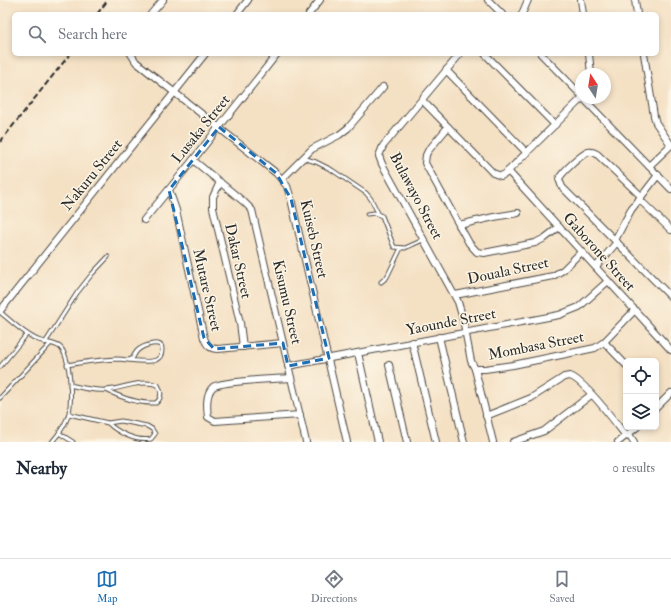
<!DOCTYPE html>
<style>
body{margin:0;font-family:"IM FELL Double Pica",serif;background:#f6f6f7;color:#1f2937}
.controls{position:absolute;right:12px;bottom:12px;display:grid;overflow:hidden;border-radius:6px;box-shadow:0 2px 6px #0003}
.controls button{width:36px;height:36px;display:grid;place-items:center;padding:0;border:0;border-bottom:1px solid #e0e1e3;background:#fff;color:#1f2937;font:20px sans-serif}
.compass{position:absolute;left:575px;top:68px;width:36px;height:36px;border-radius:50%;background:#fff;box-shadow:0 2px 6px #0003;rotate:348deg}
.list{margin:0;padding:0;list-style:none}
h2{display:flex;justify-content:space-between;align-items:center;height:52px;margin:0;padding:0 16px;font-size:17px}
h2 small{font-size:13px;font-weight:400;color:#747a83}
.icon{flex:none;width:22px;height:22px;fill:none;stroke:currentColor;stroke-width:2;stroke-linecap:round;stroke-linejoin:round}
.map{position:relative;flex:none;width:671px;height:442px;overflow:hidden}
.search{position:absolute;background:#fff;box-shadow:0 2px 6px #0003;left:12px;right:12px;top:12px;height:44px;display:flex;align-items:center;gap:10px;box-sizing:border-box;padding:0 14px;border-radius:6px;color:#747a83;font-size:15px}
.sheet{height:116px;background:#fff}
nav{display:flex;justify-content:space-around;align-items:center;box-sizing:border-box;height:56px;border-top:1px solid #e0e1e3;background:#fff;font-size:11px;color:#747a83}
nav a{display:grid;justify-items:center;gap:2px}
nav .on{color:#1f6fb2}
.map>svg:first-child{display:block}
</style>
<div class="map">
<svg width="671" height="442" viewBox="0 0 671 442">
<rect width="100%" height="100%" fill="#fcf5e5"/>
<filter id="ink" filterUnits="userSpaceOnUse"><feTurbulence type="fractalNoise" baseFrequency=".025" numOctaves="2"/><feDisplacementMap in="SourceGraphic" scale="8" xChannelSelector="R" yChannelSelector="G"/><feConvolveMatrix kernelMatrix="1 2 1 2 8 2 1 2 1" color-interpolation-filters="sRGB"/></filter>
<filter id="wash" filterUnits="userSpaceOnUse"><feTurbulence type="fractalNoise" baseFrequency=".012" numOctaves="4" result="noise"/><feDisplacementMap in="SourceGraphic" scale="16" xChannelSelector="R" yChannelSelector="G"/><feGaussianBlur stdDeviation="0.9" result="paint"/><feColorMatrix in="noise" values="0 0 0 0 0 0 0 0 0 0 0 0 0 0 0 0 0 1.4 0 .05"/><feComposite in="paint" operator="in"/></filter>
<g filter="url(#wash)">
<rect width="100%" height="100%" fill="#f4e0c3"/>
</g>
<g filter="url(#ink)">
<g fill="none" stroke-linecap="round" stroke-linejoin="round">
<g stroke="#494642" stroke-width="5">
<g id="lane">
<path d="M 303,158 L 316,162 L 332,170 L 366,193 L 371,199 L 378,213"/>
<path d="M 367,214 L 374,213 L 382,216 L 394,247 L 405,248 L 423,240"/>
<path d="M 381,282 L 387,277 L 401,248"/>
<path d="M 0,312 C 11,321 22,332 34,338 C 42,343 53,342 60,347 C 71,358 72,398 69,413 C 66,424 59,434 52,442"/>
<path d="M 45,343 L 77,293 L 92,274 L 108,257"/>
<path d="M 67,365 C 83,362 100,360 116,359 C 128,359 145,364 156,360 C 160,358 162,354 162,350 C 163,338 142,346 137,351 C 135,353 134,356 132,359 L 128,360"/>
<path d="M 0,367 L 27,334"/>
<path d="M 70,385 C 82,388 94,391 107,390 C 124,388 141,379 158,385 C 162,392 162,398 156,403 C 138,404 122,398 106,390"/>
<path d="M 0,398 L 50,344"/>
<path d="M 69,414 L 108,423 L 121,421 L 147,426 L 152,429 L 155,434 L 151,439 C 137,442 118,433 108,423"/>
<path d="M 59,433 L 73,442"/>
</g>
</g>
<g stroke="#494642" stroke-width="8">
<g id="street">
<path d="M 488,0 L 502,14"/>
<path d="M 581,0 L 583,14"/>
<path d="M 635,0 L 637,14"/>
<path d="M 151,14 L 163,0"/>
<path d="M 237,14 L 248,0"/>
<path d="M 309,14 L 320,0"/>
<path d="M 522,14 L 528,0"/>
<path d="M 131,54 L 136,62 L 276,173 L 287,186 L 291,199 L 347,442"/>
<path d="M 460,54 L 383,146 L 379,156 L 382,164 L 458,302 L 463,319 L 471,361 L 475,369 L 493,442"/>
<path d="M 485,54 L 555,125"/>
<path d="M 541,54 L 581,95"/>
<path d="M 589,54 L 591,74"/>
<path d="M 644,54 L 654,116 L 656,123 L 671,145"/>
<path d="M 446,70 L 527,153"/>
<path d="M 583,98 L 671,189"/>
<path d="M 422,100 L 493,173 L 501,176 L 505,174 L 582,98"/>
<path d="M 448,127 L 428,151 L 426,155 L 425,163 L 469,243 L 477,252 L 484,253 L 535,243 L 545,238 L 559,227"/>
<path d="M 193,160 L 244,202 L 252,210 L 306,442"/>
<path d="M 649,166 L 671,145"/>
<path d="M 508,171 L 671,350"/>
<path d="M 282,179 L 312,149 L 339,135 L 348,128 L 383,87"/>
<path d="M 220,182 L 213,197 L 213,208 L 240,323 L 243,347"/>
<path d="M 169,190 L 176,210 L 204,338 C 207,345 209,349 218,349 L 283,343"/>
<path d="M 641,196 L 597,154 C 594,152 592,151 588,152 C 582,154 561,173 559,179 L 562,187 L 671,297"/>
<path d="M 639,199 L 671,230"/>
<path d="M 144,220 L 193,160 L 277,54"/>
<path d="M 459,225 L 494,217 L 518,213"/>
<path d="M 615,240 L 631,210 L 658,175"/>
<path d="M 596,267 L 617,242"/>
<path d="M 455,295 L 553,276 L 563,270 L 581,252"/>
<path d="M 0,311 L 205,54"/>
<path d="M 439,337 L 464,442"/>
<path d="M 412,342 L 436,442"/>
<path d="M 604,342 L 626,365"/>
<path d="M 358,353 L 378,442"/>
<path d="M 389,365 L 407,442"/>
<path d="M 288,366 L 559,315 L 579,307 L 608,281"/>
<path d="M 475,369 L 485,369 L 513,365 L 595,348 L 604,342 L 635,310"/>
<path d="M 291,378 C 277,379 221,381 213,387 C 205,394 207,409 208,417 L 215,421 L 300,415"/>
<path d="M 656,408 L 671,393"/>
<path d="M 486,416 L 531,398 L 564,377 L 570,376 C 584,380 616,423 626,436"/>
<path d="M 629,434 L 634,442"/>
<path d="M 513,442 L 544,431 L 591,395"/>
<path d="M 618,442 L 637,427"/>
</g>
</g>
<use href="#lane" stroke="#fff" stroke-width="3"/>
<use href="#street" stroke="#fff" stroke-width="6"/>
<g stroke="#2b2b2b" stroke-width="2" stroke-dasharray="6 3" stroke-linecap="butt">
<path d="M 97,14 L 108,0"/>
<path d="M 0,142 L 70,54"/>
</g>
</g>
</g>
<path fill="none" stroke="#1f6fb2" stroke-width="3" stroke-dasharray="8 5" stroke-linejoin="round" d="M 219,127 L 276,173 L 291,199 L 329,358 L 288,366 L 283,343 L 214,349 L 204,338 L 169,190 Z"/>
<g text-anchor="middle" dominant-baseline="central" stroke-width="3" stroke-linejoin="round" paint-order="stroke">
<g font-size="15" fill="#2b2b2b" stroke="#fcf5e5">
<text transform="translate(201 129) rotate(-51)">Lusaka Street</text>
<text transform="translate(92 175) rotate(-51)">Nakuru Street</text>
<text transform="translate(416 196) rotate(62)">Bulawayo Street</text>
<text transform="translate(314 239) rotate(77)">Kuiseb Street</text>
<text transform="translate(599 252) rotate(48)">Gaborone Street</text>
<text transform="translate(238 261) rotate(77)">Dakar Street</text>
<text transform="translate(508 271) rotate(-12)">Douala Street</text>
<text transform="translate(207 290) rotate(77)">Mutare Street</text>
<text transform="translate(287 302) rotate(77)">Kisumu Street</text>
<text transform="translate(451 322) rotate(-11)">Yaounde Street</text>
<text transform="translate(536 346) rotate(-11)">Mombasa Street</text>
</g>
</g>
</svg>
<div class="controls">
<button><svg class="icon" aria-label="locate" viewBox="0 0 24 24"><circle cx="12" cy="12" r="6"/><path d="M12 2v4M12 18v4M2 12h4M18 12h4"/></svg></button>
<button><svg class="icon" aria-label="layers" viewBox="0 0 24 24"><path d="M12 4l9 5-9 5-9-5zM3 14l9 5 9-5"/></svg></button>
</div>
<svg class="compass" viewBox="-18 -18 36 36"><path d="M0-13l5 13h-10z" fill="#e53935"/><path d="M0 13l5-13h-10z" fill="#747a83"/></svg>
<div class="search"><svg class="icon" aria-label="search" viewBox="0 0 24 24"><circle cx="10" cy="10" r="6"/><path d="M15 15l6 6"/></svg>Search here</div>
</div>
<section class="sheet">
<h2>Nearby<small>0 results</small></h2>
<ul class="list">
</ul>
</section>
<nav>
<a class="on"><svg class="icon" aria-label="map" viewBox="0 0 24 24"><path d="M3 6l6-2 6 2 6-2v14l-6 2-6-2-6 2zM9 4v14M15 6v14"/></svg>Map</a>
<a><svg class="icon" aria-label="directions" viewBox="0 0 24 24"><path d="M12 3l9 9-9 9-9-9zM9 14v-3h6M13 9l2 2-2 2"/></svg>Directions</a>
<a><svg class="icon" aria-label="saved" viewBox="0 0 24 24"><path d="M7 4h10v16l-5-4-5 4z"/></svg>Saved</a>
</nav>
